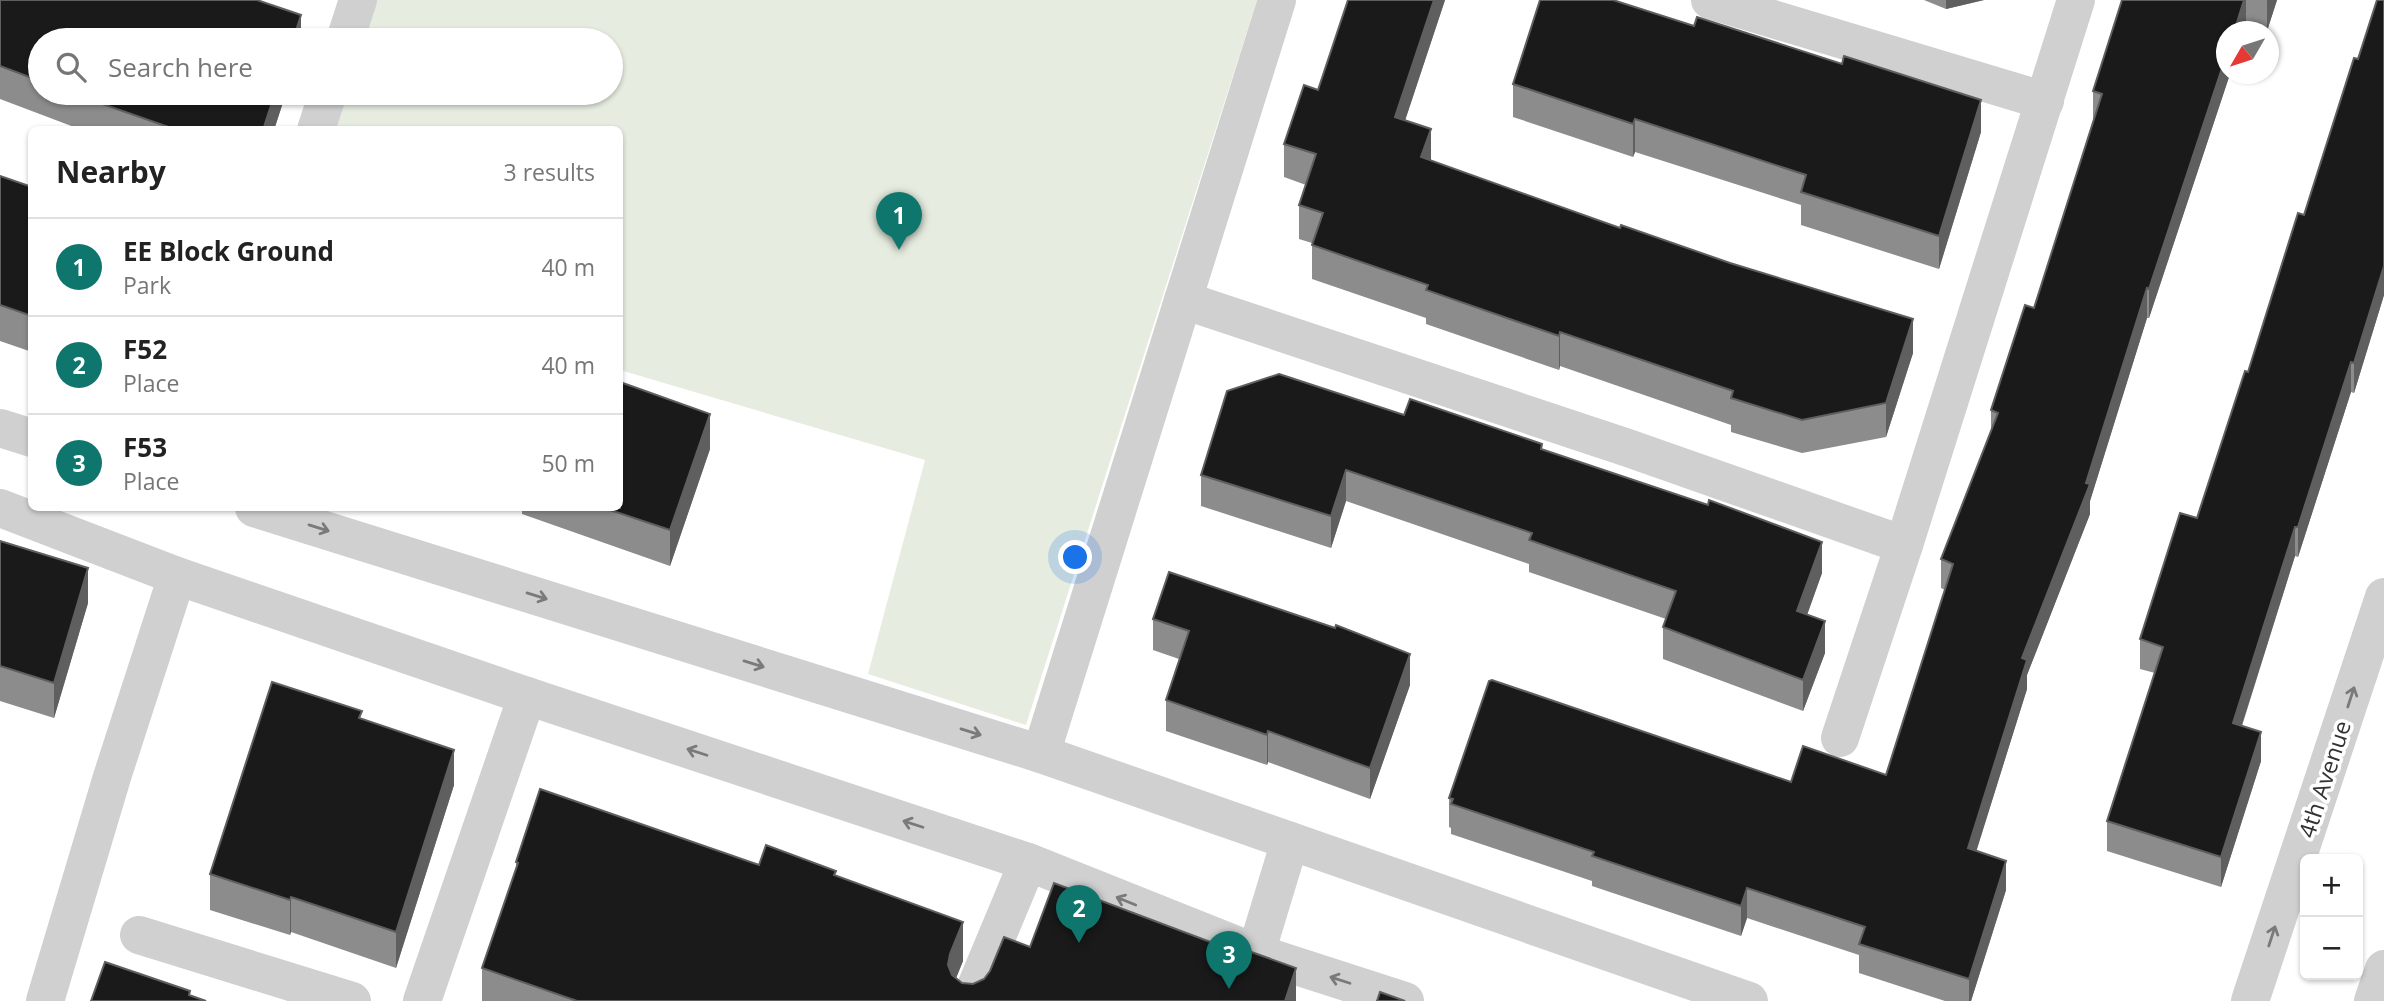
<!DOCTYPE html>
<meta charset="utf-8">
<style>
body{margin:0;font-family:"Open Sans",sans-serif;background:#f2f2f2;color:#222}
.controls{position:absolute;right:21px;bottom:21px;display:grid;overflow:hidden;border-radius:10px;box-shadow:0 2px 5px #0004}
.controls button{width:63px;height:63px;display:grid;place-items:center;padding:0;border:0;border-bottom:2px solid #e0e0e0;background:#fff;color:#222;font:35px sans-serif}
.compass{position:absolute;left:2216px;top:21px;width:63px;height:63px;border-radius:50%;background:#fff;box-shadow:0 2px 5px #0004;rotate:231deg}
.you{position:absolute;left:1076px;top:558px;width:24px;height:24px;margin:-18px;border:5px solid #fff;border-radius:50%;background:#1a73e8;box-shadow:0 0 0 10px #1a73e833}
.badge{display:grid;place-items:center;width:46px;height:46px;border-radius:50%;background:#0f766e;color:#fff;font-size:23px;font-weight:700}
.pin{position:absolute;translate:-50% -58px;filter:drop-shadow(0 2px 4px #0008)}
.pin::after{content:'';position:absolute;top:37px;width:24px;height:21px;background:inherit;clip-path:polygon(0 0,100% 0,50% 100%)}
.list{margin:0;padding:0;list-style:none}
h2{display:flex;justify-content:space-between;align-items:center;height:91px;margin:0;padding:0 28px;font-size:30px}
h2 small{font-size:23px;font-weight:400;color:#767676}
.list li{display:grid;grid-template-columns:46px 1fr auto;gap:21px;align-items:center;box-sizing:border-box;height:98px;padding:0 28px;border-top:2px solid #e0e0e0}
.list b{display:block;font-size:26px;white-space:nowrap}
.list p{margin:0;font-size:23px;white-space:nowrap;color:#767676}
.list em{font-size:23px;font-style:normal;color:#767676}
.icon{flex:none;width:38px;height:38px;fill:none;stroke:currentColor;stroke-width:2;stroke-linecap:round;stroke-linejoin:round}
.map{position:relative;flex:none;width:2384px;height:1001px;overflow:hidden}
.search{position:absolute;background:#fff;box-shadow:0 2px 5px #0004;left:28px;top:28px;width:595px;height:77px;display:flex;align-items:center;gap:18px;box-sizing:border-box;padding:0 24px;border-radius:38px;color:#767676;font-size:26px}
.panel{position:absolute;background:#fff;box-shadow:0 2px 5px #0004;left:28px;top:126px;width:595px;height:385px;border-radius:10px}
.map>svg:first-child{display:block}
</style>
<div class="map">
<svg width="2384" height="1001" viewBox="0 0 2384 1001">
<rect width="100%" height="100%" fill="#fff"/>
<path fill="#e6ecdf" d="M 377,0 L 1257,0 L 1026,725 L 868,674 L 925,460 L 620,370 L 620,130 L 336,130 L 347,93 L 611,93 L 611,40 L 364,40 Z"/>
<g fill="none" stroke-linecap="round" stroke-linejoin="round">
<g stroke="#d0d0d0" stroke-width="38">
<path d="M 1710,0 L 2045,101"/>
<path d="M 345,40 L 358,0"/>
<path d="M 316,130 L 328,93"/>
<path d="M 1183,300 L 1628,448 L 1904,545"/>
<path d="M 0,428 L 32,438"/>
<path d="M 0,508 L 177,576 L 527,696 L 1028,862 L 1256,953 L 1405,1001"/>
<path d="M 254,508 L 1041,754 L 1749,1001"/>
<path d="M 1840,738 L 1904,545 L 2076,0"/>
<path d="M 1041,754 L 1277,0"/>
<path d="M 139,935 L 352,1001"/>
<path d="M 1256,953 L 1290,841"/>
<path d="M 45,1001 L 112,777 L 177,576"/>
<path d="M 422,1001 L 527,696"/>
<path d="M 970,1001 L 1028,862"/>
<path d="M 2250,1001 L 2384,597"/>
<path d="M 2373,1001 L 2384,969"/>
</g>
</g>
<g fill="#8c8c8c">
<path d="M 0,0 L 301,40 L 40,40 L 40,93 L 286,93 L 274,130 L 82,130 L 0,99 Z"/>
<path d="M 1348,0 L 1445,0 L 1405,120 L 1431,161 L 1913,353 L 1886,437 L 1802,453 L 1731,432 L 1731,425 L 1560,366 L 1559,370 L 1426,324 L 1426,318 L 1312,279 L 1312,243 L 1299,239 L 1299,205 L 1306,185 L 1284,177 L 1284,144 L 1318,90 Z"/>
<path d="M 1924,0 L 1984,0 L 1946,9 Z"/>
<path d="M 2122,0 L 2277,0 L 2267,31 L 2246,24 L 2243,32 L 2227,32 L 2227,74 L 2230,74 L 2149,318 L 2147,318 L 2090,501 L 2090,514 L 2027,675 L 2027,689 L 1976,851 L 2006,890 L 1971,1001 L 1945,1001 L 1859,973 L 1859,955 L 1747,918 L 1741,936 L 1592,886 L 1592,881 L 1451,834 L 1451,828 L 1449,827 L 1449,798 L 1791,782 L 1886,775 L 1945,590 L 1941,588 L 1941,559 L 1991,430 L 1991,410 L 2034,308 L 2093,121 L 2093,91 Z"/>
<path d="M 2384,0 L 2384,295 L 2354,393 L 2351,392 L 2298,557 L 2295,556 L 2242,726 L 2261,761 L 2221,887 L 2107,851 L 2107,821 L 2155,673 L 2140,669 L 2140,639 L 2197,518 L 2304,215 Z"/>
<path d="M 1513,84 L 1981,132 L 1939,269 L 1801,225 L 1801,205 L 1635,152 L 1633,157 L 1513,117 Z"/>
<path d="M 0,176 L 32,187 L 32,342 L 29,351 L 0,341 Z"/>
<path d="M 1404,415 L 1542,449 L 1822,573 L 1807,615 L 1825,653 L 1803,711 L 1663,659 L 1663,627 L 1666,619 L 1529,572 L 1529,564 L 1346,501 L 1331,548 L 1201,506 L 1201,475 Z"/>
<path d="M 710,449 L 670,566 L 522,514 L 522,508 L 620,508 Z"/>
<path d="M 0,541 L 88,603 L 54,718 L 0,701 Z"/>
<path d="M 1153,619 L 1410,685 L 1370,799 L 1268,762 L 1267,765 L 1166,731 L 1166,700 L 1179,659 L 1153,650 Z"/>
<path d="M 362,719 L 454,785 L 396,968 L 291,932 L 290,935 L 210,910 L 210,874 Z"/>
<path d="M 516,862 L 759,865 L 836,876 L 963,961 L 956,978 L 962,983 L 973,984 L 984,979 L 1030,947 L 1296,1001 L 482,1001 L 482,968 L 516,870 Z"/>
</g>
<g fill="#5f5f5f">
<path d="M 1434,0 L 1445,0 L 1395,151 L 1395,117 Z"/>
<path d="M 1946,0 L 1984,0 L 1946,9 Z"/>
<path d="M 2244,0 L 2246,0 L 2246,24 L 2243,32 L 2234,32 Z"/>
<path d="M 2267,0 L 2277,0 L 2267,31 Z"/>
<path d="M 301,15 L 301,40 L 293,40 Z"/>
<path d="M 2227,53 L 2227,74 L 2230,74 L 2149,318 L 2149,289 Z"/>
<path d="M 275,93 L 286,93 L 274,130 L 263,130 Z"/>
<path d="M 1981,100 L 1981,132 L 1939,269 L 1939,236 Z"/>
<path d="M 1635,119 L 1635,152 L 1633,157 L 1633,124 Z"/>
<path d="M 1431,129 L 1431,163 L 1421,157 Z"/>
<path d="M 2384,266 L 2384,295 L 2354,393 L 2354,363 Z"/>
<path d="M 2147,288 L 2147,318 L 2090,501 L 2090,514 L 2027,675 L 2027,689 L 1968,878 L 1968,848 L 2022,658 L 2086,483 Z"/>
<path d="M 32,307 L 32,342 L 29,351 L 29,315 Z"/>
<path d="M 1913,319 L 1913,353 L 1886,437 L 1886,403 Z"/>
<path d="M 1560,332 L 1560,366 L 1559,370 L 1559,336 Z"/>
<path d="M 2351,362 L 2351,392 L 2298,557 L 2298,527 Z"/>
<path d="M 710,414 L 710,449 L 670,566 L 670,530 Z"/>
<path d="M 1346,470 L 1346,501 L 1331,548 L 1331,516 Z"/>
<path d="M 2295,527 L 2295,556 L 2233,753 L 2233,723 Z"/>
<path d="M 1822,542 L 1822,573 L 1797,643 L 1797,611 Z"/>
<path d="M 88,568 L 88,603 L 54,718 L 54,683 Z"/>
<path d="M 1825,621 L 1825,653 L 1803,711 L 1803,680 Z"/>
<path d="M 1410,654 L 1410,685 L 1370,799 L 1370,768 Z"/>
<path d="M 1268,731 L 1268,762 L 1267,765 L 1267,735 Z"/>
<path d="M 2261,732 L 2261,761 L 2221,887 L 2221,857 Z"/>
<path d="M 454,750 L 454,785 L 396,968 L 396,932 Z"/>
<path d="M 2006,861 L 2006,890 L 1971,1001 L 1969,1001 L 1969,979 Z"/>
<path d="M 1747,888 L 1747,918 L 1741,936 L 1741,906 Z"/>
<path d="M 291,897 L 291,932 L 290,935 L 290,900 Z"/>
<path d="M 963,922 L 963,961 L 950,993 L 948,965 L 950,954 Z"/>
<path d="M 1296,968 L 1296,1001 L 1285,1001 Z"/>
</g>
<g fill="#1a1a1a" stroke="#5f5f5f" stroke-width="2">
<path d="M 0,0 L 257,0 L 301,15 L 293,40 L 40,40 L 40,81 L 0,66 Z"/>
<path d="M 1348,0 L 1434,0 L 1395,117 L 1431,129 L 1421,157 L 1620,228 L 1621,225 L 1730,263 L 1913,319 L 1886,403 L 1802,420 L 1731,398 L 1733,391 L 1560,332 L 1559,336 L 1426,290 L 1428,285 L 1312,245 L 1323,213 L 1299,205 L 1316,154 L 1284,144 L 1304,85 L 1318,90 Z"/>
<path d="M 1540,0 L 1613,0 L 1694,26 L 1697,17 L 1842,64 L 1844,56 L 1981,100 L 1939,236 L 1801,192 L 1806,175 L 1635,119 L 1633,124 L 1513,84 Z"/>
<path d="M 2122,0 L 2244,0 L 2234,32 L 2227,32 L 2227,53 L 2149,289 L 2147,288 L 2086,483 L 2090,484 L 2022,658 L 2027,660 L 1968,848 L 2006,861 L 1969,979 L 1859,944 L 1865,927 L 1747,888 L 1741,906 L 1592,856 L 1594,852 L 1451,804 L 1453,799 L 1449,798 L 1489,681 L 1492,680 L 1791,782 L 1803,746 L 1886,775 L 1953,564 L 1941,559 L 1998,413 L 1991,410 L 2025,305 L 2034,308 L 2102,94 L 2093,91 Z"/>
<path d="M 2377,0 L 2384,0 L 2384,266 L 2354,363 L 2351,362 L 2298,527 L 2295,527 L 2233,723 L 2261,732 L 2221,857 L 2107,821 L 2163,647 L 2140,639 L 2180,513 L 2197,518 L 2245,371 L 2248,372 L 2298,213 L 2304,215 L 2354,58 L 2358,59 Z"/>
<path d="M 71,93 L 275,93 L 263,130 L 177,130 Z"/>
<path d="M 0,176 L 32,187 L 32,307 L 29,315 L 0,305 Z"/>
<path d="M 1279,374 L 1404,415 L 1410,399 L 1542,444 L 1541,449 L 1708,505 L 1709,500 L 1822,542 L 1797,611 L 1825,621 L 1803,680 L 1663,627 L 1676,591 L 1529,540 L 1532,533 L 1346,470 L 1331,516 L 1201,475 L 1227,391 Z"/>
<path d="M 620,382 L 710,414 L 670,530 L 604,508 L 620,508 Z"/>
<path d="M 0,541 L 88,568 L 54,683 L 0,666 Z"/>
<path d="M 1169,572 L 1335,628 L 1336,625 L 1410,654 L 1370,768 L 1268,731 L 1267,735 L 1166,700 L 1189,631 L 1153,619 Z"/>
<path d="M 272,682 L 362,711 L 359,718 L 454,750 L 396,932 L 291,897 L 290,900 L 210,874 Z"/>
<path d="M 540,789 L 759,865 L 766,845 L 836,871 L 834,875 L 963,922 L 950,954 L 948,965 L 952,975 L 962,983 L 973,984 L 984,979 L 990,971 L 1004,937 L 1030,947 L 1054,883 L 1213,943 L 1215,939 L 1296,968 L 1285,1001 L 577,1001 L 482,968 L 518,863 L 516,862 Z"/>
<path d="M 105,962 L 190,991 L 189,995 L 206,1001 L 91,1001 Z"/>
<path d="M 1380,992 L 1405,1001 L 1377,1001 Z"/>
</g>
<defs><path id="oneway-shaft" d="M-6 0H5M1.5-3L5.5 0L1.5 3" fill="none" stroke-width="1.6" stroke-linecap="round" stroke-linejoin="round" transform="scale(1.75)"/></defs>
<g stroke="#7a7a7a">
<use href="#oneway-shaft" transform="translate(319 528) rotate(17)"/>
<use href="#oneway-shaft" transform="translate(537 596) rotate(17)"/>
<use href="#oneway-shaft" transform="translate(754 664) rotate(17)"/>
<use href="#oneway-shaft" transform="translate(2351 697) rotate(-72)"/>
<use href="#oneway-shaft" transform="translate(971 732) rotate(17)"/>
<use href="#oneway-shaft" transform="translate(697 752) rotate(-162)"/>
<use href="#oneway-shaft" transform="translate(913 824) rotate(-162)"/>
<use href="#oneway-shaft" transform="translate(1126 901) rotate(-158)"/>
<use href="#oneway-shaft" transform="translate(2272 936) rotate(-72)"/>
<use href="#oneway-shaft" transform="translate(1340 980) rotate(-162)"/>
</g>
<g text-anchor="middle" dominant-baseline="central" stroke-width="7" stroke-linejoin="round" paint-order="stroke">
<g font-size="23" fill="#333" stroke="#fff">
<text transform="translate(2324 779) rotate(-72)">4th Avenue</text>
</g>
</g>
</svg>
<div class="controls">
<button>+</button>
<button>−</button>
</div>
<svg class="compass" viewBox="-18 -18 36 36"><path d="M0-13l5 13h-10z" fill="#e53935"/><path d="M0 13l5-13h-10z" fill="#767676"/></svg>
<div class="you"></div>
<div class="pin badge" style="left:899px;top:250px">1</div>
<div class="pin badge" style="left:1079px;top:943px">2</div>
<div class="pin badge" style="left:1229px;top:989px">3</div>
<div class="search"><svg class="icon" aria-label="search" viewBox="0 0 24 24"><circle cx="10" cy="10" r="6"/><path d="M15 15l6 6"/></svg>Search here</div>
<section class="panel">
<h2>Nearby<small>3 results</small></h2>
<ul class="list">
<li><span class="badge">1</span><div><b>EE Block Ground</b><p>Park</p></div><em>40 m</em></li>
<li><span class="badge">2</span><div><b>F52</b><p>Place</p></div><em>40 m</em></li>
<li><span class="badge">3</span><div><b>F53</b><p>Place</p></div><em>50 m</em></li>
</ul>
</section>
</div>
